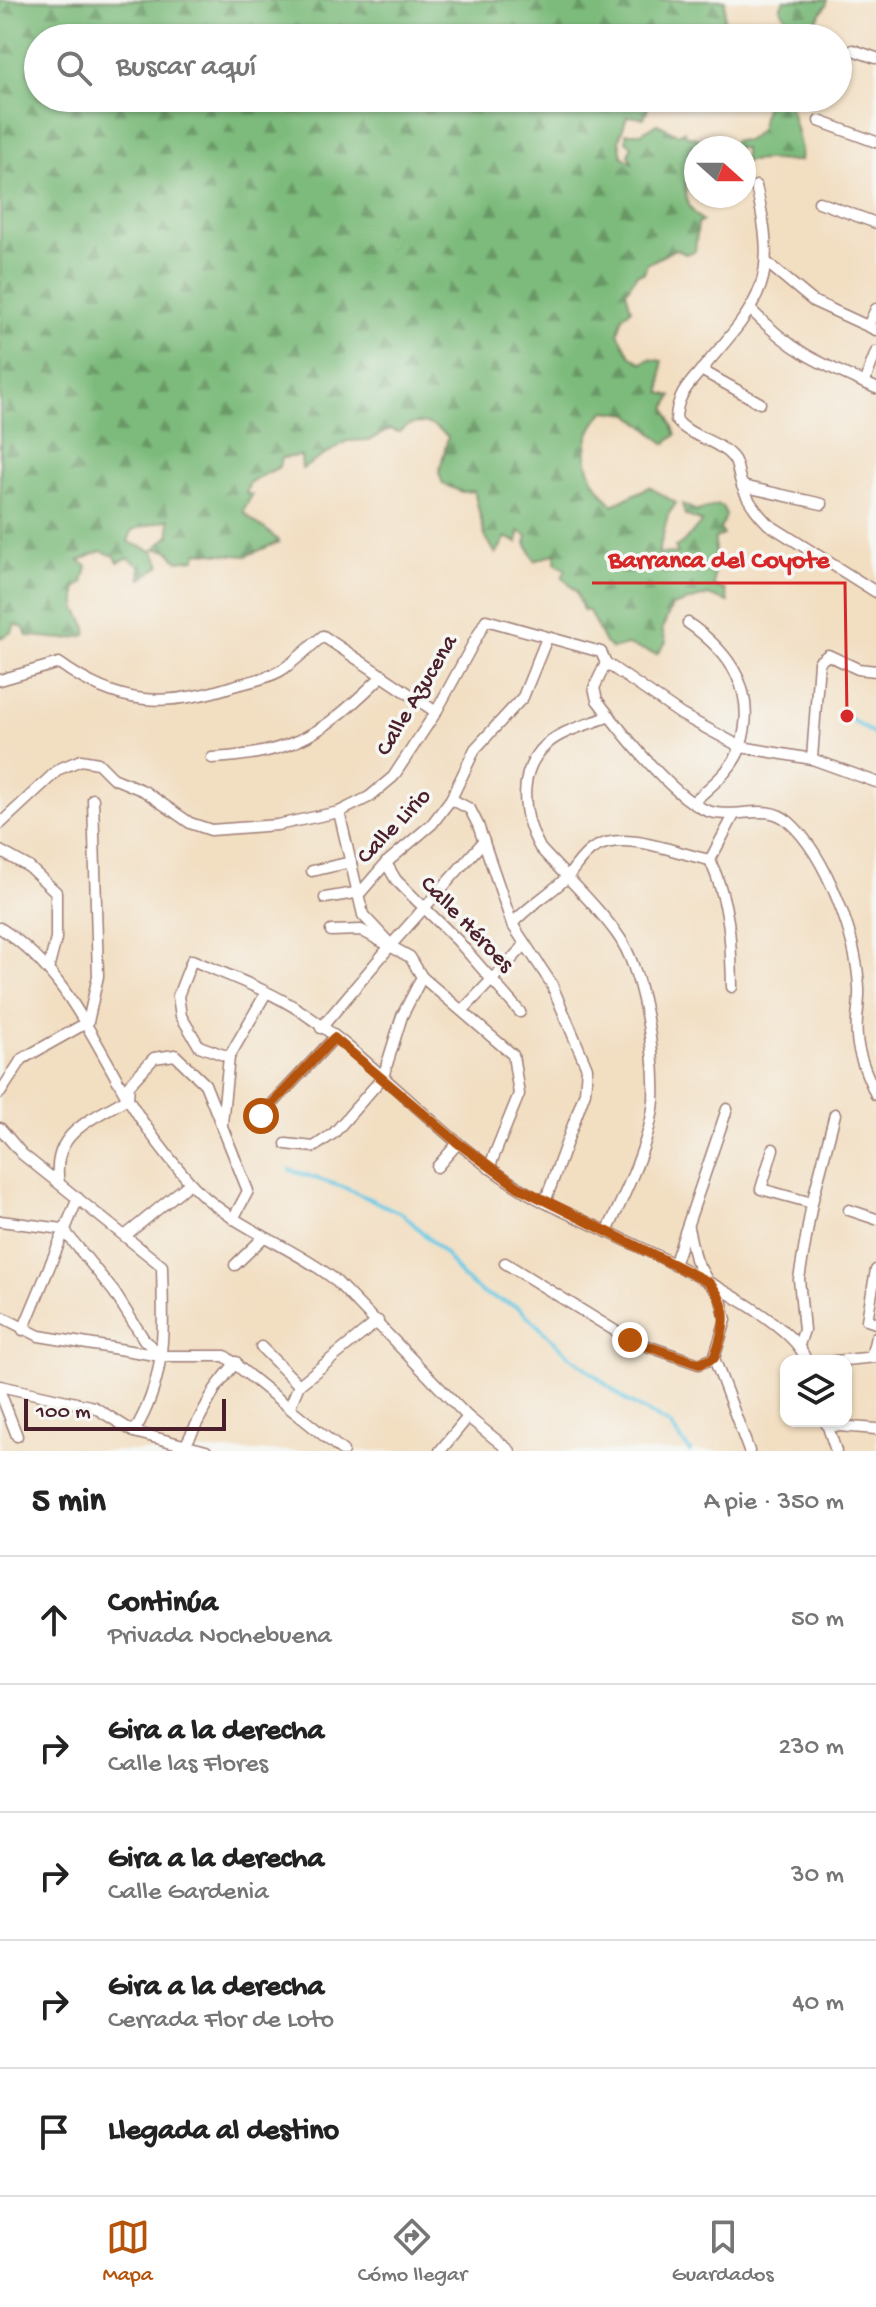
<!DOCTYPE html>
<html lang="es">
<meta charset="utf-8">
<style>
body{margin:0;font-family:"Gochi Hand",sans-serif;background:#f6f6f6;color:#222}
.controls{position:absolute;right:24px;bottom:24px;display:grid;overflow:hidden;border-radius:16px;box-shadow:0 2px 6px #0004}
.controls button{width:72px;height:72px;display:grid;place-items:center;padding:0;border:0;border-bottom:2px solid #e0e0e0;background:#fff;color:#222;font:40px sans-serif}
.compass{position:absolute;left:684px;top:136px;width:72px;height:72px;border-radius:50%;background:#fff;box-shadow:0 2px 6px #0004;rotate:111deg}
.scale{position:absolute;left:24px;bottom:20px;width:202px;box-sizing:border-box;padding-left:8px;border:4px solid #4a1f2b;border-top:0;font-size:22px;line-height:28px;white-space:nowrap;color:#4a1f2b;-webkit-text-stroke:6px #f6f6f2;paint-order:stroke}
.stop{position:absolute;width:24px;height:24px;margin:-18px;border:6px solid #b45309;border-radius:50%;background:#fff}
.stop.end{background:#b45309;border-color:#fff;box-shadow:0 2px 8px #0008}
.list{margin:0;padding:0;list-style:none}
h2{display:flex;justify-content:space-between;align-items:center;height:104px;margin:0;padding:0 32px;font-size:34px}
h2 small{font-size:26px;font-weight:400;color:#767676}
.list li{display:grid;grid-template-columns:52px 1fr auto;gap:24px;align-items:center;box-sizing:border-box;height:128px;padding:0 32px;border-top:2px solid #e0e0e0}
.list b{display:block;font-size:30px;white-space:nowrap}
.list p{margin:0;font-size:26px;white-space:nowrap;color:#767676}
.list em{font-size:26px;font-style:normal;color:#767676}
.icon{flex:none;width:44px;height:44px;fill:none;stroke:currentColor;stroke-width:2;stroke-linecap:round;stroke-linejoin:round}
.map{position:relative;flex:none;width:876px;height:1451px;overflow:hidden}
.search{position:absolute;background:#fff;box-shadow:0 2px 6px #0004;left:24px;right:24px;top:24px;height:88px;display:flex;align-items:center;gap:20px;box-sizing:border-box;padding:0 28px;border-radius:44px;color:#767676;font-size:30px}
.sheet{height:744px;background:#fff}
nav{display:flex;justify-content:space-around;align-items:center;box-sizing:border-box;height:112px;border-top:2px solid #e0e0e0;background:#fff;font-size:22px;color:#767676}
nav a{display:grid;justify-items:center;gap:4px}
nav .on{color:#b45309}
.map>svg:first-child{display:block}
</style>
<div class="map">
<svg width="876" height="1451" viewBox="0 0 876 1451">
<defs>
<pattern id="forest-firs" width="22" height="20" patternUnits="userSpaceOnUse" patternTransform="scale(2)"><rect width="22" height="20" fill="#7dbb7b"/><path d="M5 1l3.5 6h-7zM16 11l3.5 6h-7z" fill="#689765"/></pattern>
</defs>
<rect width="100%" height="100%" fill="#f6f6f2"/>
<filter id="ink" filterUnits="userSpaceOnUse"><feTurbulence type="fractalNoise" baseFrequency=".0125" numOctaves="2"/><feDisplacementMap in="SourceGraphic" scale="16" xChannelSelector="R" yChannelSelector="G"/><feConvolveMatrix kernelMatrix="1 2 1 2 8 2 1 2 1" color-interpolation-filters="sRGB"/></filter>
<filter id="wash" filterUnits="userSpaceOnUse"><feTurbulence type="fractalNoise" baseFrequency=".006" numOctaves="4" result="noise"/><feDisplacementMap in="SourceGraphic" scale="32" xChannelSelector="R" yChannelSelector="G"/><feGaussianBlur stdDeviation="1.8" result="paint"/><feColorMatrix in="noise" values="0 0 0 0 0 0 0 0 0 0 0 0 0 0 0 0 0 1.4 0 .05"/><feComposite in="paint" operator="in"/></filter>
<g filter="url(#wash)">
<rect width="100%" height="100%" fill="#f2dec1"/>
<g fill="url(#forest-firs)" stroke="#646d53" stroke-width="2">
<path d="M 0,0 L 725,0 L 724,26 L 717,38 L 38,38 L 38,98 L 652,98 L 644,118 L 627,116 L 619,140 L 622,156 L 632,163 L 628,154 L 632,146 L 626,141 L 626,133 L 641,133 L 657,124 L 677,134 L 684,131 L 685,135 L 726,146 L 736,140 L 746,141 L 760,130 L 767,98 L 788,98 L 801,149 L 800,161 C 780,161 762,158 744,162 L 744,148 L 696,148 L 696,169 L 688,171 C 683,192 685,208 703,221 L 698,223 L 695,251 L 685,254 L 675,249 L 647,264 L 644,273 L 637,274 L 626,291 L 631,309 L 623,316 L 618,333 L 630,355 L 642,363 L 650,359 L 662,361 L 661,393 L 672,396 L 666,408 L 676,435 L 665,444 L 630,414 L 605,411 C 574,441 584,476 613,505 L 649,487 L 676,503 L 668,515 L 658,554 L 678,553 L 675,547 L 682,544 L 702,522 L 685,515 L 682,504 L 697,511 L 718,505 L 723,507 L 726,516 L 720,529 L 724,535 L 715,538 L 714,586 L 725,590 L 728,602 L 708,595 L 672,606 L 662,629 L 666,642 L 657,654 L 627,645 L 613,649 L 605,643 L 589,611 L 583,610 L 576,591 L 562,577 L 566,570 L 555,563 L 556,553 L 535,561 L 526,543 L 527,536 L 519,531 L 518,543 L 506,537 L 496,554 L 485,536 L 474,491 L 462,492 L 443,484 L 439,473 L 448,437 C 435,423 414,417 399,432 L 390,429 L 370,440 L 347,441 L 302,469 L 301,456 L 282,458 L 279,467 L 250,482 L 246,493 L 252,495 L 243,511 C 253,525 267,526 279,542 L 246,556 L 198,552 L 195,559 L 178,561 L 168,550 L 155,549 L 170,535 L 169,519 L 132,530 L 128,542 L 153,551 L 161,565 L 141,579 L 140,566 L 128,558 L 118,562 L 115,556 L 101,551 L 79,561 L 87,566 L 83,583 L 76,588 L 76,607 L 87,628 L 86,635 C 58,643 52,636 27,636 L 24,628 L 15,624 L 12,632 L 0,638 Z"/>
<path d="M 784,0 L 827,0 L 827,4 L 810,30 L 788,22 L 780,8 Z"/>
</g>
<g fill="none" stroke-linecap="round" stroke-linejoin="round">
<g stroke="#64c7e2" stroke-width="4">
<path d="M 841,712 L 876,736"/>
<path d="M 290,1170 L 343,1187 L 403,1214 L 446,1255 L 462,1277 L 484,1294 L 518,1307 L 568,1354 L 627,1401 L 669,1424 L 690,1451"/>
</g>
</g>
</g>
<g filter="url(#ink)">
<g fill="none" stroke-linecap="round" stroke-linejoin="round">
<g stroke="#9e7e76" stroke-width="13">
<g id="street">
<path d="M 853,50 L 876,58"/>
<path d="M 819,121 L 876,142"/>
<path d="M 756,186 C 778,280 764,298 703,368 C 688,385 676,397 676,420 C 691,438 719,440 733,458 C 738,464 738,475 741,482 C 746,499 756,512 768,524 L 876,592"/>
<path d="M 819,202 L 876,223"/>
<path d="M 766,262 L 813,301 L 876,330"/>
<path d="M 752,311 C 796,355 820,363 876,388"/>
<path d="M 868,326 L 876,309"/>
<path d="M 701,370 L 760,403"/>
<path d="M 864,383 L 876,352"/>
<path d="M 742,486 L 822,504"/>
<path d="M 688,623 C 731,653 757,691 741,745 C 735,768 710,787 693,802"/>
<path d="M 606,663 L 594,688 L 597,700 C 620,730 669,793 703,809 C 732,823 765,800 789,822 C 827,856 857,939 859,988 C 860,1004 855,1021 857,1037 C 858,1056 868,1077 876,1095"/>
<path d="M 0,680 L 59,663 C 118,706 166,708 233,686 C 248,682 266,679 280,671 C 295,662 309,647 323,636 L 436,712"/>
<path d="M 212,758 C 297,753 323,733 383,675"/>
<path d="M 812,759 L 819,662 L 828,655 L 858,669 L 876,671"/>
<path d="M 451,799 L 470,809 L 478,825 L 512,924 L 551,983 L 587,1068 L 585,1092 L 545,1202"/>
<path d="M 0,824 L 59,769 L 81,760 L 98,763 L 113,778 L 144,791 L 190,823 L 211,830 L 277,825 L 339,812 L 369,797 L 393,777 L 436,712 L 486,620 L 601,652 L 606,663 L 682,715 L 741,747 L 812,759 L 876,782"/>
<path d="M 0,851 L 29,867 L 56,892 L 56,939 L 48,970"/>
<path d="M 710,860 C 730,905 731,938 732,987"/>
<path d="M 710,860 L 733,817"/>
<path d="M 386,863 L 396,880 L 457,940 L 520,1012"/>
<path d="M 312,871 L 351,862"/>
<path d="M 325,898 L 361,892 L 386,863 L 432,824 L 451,799 L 475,749 L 523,697 L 547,638"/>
<path d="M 512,924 C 528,906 547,896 564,880 C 575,870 580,856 594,848 C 625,829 677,854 710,860"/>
<path d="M 0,928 C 63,968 91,1035 127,1097 C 144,1126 166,1155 188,1180 C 227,1226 288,1243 334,1279 L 468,1417 L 510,1451"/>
<path d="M 331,931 L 361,930 L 410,957 L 422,977 L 513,1055 L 519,1094 L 489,1168"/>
<path d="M 391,945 L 484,841"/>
<path d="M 463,1010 L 524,946"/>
<path d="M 321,1028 L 391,945 L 363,915 L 339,812"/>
<path d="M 229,1057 L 199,1046 L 181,1016 L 178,996 L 192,960 C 229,976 269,990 302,1012 C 388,1070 453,1155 546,1203 C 596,1228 794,1310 806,1361"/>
<path d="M 0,1093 L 22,1059 L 88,1022 L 98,976 L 93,799"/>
<path d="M 261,1116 L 334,1038"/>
<path d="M 222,1123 L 229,1057 L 266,993"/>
<path d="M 0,1128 L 22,1154 L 162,1266 C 163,1329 168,1375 134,1432"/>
<path d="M 286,1144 L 314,1147 L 334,1133 L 383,1077 L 402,1016 L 422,977"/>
<path d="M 773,1149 L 761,1189 L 812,1203 L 799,1279 L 804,1330 L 799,1345"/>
<path d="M 437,1167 L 458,1143"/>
<path d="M 59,1183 C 50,1133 91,1120 128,1098 L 129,1085 L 154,1058 L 175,1055 L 205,1084 L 248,1191 L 233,1219"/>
<path d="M 812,1203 L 835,1114"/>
<path d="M 849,1210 L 876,1219"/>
<path d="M 0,1221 L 63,1229"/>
<path d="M 688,1228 L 695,1259 L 708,1282 L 720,1295 L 726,1320 L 714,1358 L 749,1451"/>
<path d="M 63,1229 L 114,1292 L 145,1341 L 163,1356 L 225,1356 L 343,1451"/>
<path d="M 607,1232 C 624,1196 651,1140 654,1100 C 656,1056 643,969 617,934 C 595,903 565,876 540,848 C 522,816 516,771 547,744 C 562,730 591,724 610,716"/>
<path d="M 126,1235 L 190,1183"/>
<path d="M 505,1263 L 630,1340 L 699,1364 L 714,1358"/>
<path d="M 235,1265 L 263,1238"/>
<path d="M 674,1265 L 727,1109"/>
<path d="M 876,1270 L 867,1320 L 876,1323"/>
<path d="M 0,1316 L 39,1336 L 161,1356"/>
<path d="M 23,1330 L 78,1198"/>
<path d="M 261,1347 L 299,1385"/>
<path d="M 871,1357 L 876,1337"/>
<path d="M 835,1361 L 876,1357"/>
<path d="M 0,1386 L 94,1407 L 134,1432 L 206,1451"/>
<path d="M 0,1392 L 17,1436"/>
<path d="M 290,1406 L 299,1385 L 378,1321"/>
<path d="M 826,1421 L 836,1451"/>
<path d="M 827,1425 L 876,1429"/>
<path d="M 185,1446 L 215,1389 L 236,1362"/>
<path d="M 440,1451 L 468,1417"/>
</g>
</g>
<use href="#street" stroke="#fff" stroke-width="10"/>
</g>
</g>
<g fill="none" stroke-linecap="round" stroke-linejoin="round" filter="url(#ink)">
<path stroke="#b45309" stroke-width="10" d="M 261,1116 L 334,1038 L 458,1143 L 518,1187 L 708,1282 C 731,1306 725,1329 714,1358 L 699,1364 L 630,1340"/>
</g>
<g text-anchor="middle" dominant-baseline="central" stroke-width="7" stroke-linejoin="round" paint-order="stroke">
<g font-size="24" fill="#4a1f2b" stroke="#f6f6f2">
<text transform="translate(418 696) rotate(-59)">Calle Azucena</text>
<text transform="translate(395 827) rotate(-46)">Calle Lirio</text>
<text transform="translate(466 925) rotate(46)">Calle Héroes</text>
</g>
</g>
<path fill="none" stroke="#d62828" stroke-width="3" d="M847 716L845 583H592"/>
<circle fill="#d62828" stroke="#f6f6f2" stroke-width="3" cx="847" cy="716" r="8"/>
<g font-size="26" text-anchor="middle" font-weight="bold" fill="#d62828" stroke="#f6f6f2" stroke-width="7" stroke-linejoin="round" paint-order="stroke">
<text x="719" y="567">Barranca del Coyote</text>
</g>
</svg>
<div class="controls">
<button><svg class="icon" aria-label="layers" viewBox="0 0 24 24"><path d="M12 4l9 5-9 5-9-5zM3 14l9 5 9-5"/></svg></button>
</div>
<svg class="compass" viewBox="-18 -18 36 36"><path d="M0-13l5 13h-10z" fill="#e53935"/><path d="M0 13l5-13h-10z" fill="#767676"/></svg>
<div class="scale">100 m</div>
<div class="stop" style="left:261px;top:1116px"></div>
<div class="stop end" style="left:630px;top:1340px"></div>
<div class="search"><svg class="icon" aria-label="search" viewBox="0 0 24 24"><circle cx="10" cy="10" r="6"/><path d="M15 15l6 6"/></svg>Buscar aquí</div>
</div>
<section class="sheet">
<h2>5 min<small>A pie · 350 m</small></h2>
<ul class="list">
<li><svg class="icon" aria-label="ahead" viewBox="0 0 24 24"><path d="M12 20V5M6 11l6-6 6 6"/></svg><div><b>Continúa</b><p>Privada Nochebuena</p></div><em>50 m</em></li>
<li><svg class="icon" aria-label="right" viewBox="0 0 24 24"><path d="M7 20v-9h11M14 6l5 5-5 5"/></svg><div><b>Gira a la derecha</b><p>Calle las Flores</p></div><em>230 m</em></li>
<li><svg class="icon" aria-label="right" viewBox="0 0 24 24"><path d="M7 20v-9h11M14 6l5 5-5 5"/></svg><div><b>Gira a la derecha</b><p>Calle Gardenia</p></div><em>30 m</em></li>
<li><svg class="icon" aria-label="right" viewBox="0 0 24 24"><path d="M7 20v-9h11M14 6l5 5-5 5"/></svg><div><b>Gira a la derecha</b><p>Cerrada Flor de Loto</p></div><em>40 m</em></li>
<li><svg class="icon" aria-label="arrive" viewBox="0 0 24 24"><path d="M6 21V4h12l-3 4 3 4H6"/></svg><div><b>Llegada al destino</b></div></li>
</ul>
</section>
<nav>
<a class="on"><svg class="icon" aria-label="map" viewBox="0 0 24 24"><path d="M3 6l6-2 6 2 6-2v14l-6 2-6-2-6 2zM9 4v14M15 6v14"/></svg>Mapa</a>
<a><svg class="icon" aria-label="directions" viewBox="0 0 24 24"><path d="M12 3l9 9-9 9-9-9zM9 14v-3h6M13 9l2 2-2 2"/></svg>Cómo llegar</a>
<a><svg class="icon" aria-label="saved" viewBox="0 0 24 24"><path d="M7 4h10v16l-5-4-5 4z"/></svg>Guardados</a>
</nav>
